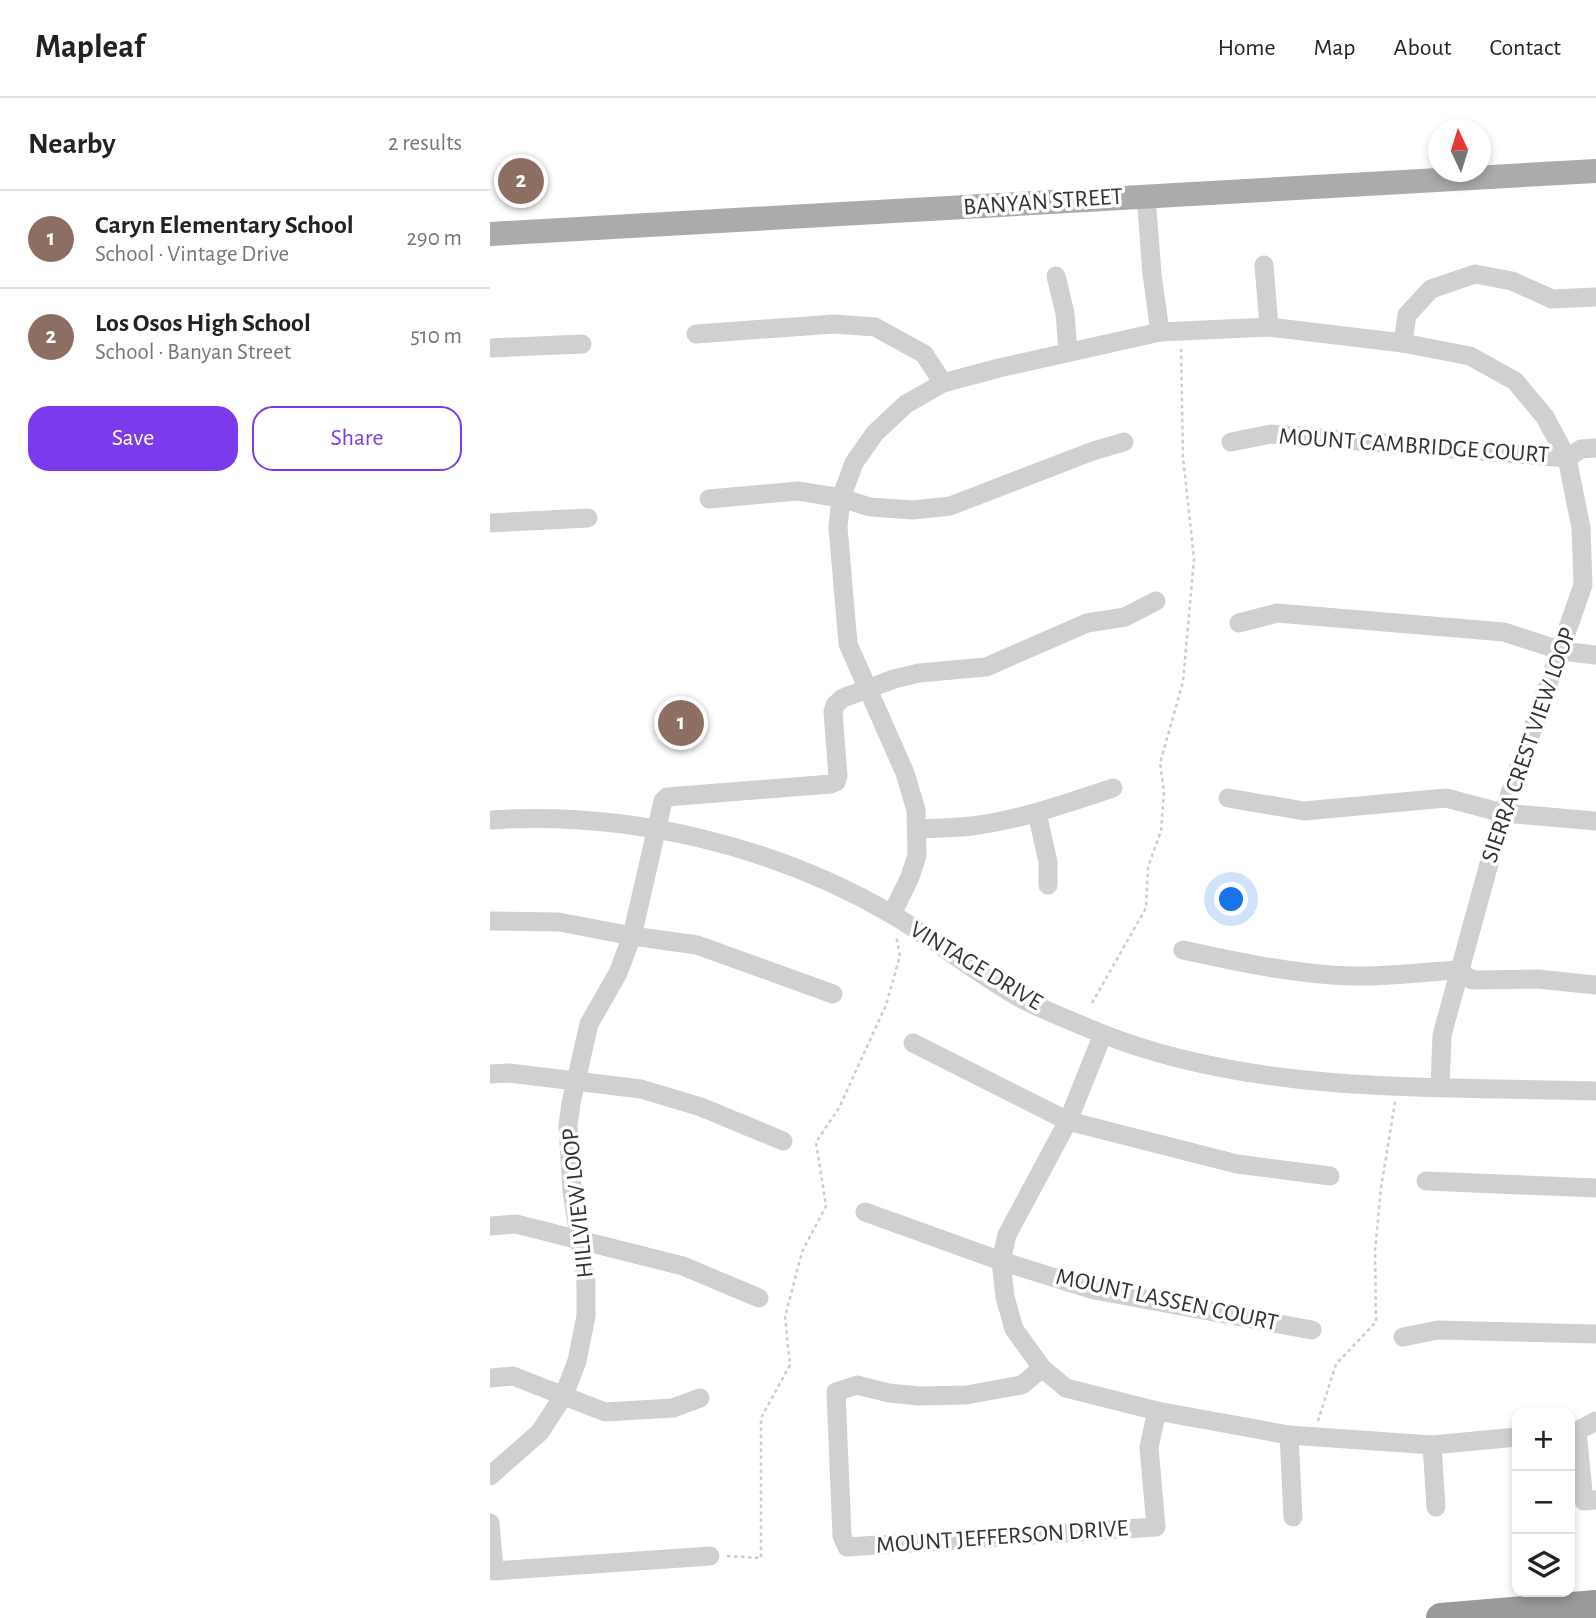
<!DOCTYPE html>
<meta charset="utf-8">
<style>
body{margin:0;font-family:"Alegreya Sans",sans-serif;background:#f2f2f2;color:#222}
.controls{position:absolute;right:21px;bottom:21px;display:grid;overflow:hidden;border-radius:14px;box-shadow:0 4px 10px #0003}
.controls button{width:63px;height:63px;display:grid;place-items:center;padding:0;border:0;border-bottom:2px solid #e0e0e0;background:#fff;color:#222;font:35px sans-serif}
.compass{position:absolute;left:938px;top:21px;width:63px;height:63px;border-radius:50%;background:#fff;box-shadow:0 4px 10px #0003;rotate:356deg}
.you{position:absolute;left:742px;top:802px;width:24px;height:24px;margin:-18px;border:5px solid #fff;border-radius:50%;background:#1a73e8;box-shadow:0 0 0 10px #1a73e833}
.badge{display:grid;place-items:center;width:46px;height:46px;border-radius:50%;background:#7c3aed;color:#fff;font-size:23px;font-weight:700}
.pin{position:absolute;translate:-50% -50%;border:4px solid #fff;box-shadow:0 2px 7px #0006}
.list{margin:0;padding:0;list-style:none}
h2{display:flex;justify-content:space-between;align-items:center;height:91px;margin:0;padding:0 28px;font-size:30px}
h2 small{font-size:23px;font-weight:400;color:#767676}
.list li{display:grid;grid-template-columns:46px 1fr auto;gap:21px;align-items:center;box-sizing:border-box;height:98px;padding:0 28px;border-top:2px solid #e0e0e0}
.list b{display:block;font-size:26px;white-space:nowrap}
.list p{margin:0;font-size:23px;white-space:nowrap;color:#767676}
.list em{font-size:23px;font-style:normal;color:#767676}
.actions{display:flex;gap:14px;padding:21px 28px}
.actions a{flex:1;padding:16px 0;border:2px solid #7c3aed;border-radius:21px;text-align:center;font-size:24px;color:#7c3aed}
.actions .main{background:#7c3aed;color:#fff}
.icon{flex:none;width:38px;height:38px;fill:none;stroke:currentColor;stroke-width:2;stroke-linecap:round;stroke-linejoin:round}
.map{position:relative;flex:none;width:1106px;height:1520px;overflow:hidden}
header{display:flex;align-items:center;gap:42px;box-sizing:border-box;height:98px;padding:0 35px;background:#fff;border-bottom:2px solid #e0e0e0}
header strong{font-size:33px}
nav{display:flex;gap:38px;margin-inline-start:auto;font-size:24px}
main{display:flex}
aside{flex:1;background:#fff}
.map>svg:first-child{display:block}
</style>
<header>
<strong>Mapleaf</strong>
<nav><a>Home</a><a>Map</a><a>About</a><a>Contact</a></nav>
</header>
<main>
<aside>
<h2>Nearby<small>2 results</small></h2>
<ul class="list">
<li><span class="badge" style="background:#8d6e63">1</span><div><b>Caryn Elementary School</b><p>School · Vintage Drive</p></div><em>290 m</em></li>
<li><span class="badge" style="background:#8d6e63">2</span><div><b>Los Osos High School</b><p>School · Banyan Street</p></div><em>510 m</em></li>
</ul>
<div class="actions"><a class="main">Save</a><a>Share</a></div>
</aside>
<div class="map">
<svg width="1106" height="1520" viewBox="0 0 1106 1520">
<rect width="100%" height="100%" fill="#fff"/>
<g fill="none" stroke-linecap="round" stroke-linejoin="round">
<g stroke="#cdcdcd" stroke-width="2.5" stroke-dasharray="3.5 3.5" stroke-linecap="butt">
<path d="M 602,905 L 656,810 L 658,769 L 671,733 L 674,694 L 670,665 L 693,584 L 704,461 L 693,359 L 691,247"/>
<path d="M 828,1323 L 846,1266 L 886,1224 L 885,1153 L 891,1090 L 905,1004"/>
<path d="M 237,1458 L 271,1460 L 271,1320 L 300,1267 L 295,1219 L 312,1154 L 336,1108 L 326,1044 L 349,1010 L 396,907 L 410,858 L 406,837"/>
</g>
<g stroke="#d0d0d0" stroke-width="19">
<path d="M 656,97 L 662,176 L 670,234"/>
<path d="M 774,167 L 779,229"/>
<path d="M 566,178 L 575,215 L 578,254"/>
<path d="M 206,236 L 344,226 L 385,229 L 434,256 L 453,285"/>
<path d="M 913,245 L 917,217 L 941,191 L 985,176 L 1022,183 L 1062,201 L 1106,199"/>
<path d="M 0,250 L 92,246"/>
<path d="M 741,344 L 781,336 L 1077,360 L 1091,351 L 1106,350"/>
<path d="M 219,401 L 308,393 L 351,400 L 380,409 L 423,412 L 460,408 L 603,353 L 634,344"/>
<path d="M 0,425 L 98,420"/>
<path d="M 749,525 L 787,515 L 1014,534 L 1072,553 L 1106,557"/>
<path d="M 738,700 L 814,713 L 956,700 L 1013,715 L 1106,723"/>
<path d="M 547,715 L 558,764 L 558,787"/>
<path d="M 0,722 C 139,713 283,747 403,817 C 447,843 486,875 530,900 C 555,913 584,924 610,935 C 765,997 942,988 1106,993"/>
<path d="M 428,731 C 446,730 464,730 482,728 C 531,722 577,705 623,690"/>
<path d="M 402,816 L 420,779 L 427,757 L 426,712 L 415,675 L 358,546 L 348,429 L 351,400 L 364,365 L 385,335 L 416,306 L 453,285 L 509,270 L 670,234 L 779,229 L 913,245 L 980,258 L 1025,283 L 1055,319 L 1077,360 L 1091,430 L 1093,487 L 1013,715 L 952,937 L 950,989"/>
<path d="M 0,823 L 69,824 L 142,838 L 207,847 L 343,896"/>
<path d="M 693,852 C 748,864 803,876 860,878 C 896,879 932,874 968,872 L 982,882 L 1047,881 L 1106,887"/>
<path d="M 613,936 L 578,1023 L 517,1137 L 511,1163 L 515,1199 L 524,1231 L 552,1270 L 576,1290 L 667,1313 L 799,1337 L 942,1347 L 1027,1339"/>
<path d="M 423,945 L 578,1023 L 747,1066 L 840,1078"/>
<path d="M 0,976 L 19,975 L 151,991 L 211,1009 L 293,1043"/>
<path d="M 936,1083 L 1106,1090"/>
<path d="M 375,1114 L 511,1163 L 604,1192 L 822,1232"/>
<path d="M 0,1128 L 26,1126 L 193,1168 L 269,1200"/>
<path d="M 913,1239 L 948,1232 L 1106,1236"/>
<path d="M 552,1270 L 532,1287 L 476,1297 L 429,1298 L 399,1295 L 367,1287 L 346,1294 L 352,1438 L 357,1449 L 666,1429 L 659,1349 L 667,1313"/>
<path d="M 0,1280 L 23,1278 L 115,1314 L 183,1310 L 210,1300"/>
<path d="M 1087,1333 L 1094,1403 L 1106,1402"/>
<path d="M 1080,1334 L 1087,1333 L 1106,1323"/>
<path d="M 799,1337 L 803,1419"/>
<path d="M 942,1347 L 946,1409"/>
<path d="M 0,1378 L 50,1334 L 74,1297 L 87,1263 L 96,1218 L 96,1184 L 82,1093 L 78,1028 L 81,1005 L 99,926 L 128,875 L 142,838 L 173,703 L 177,699 L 341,686 L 346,684 L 348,678 L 343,614 L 345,607 L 353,600 L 404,581 L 429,575 L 496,569 L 597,525 L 635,519 L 666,503"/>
<path d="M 0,1425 L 4,1473 L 220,1458"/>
</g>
<path stroke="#ababab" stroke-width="24" d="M 0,136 L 1106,73"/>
<path stroke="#9a9a9a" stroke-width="30" d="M 951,1520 L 1106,1507"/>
</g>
<g text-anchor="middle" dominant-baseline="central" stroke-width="7" stroke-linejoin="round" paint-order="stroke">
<g font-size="24" fill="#333" stroke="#fff">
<text transform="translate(553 104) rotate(-4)">BANYAN STREET</text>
<text transform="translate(924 348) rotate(4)">MOUNT CAMBRIDGE COURT</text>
<text transform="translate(1039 647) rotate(-71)">SIERRA CREST VIEW LOOP</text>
<text transform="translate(486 868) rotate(31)">VINTAGE DRIVE</text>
<text transform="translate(88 1105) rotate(-96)">HILLVIEW LOOP</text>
<text transform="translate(677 1202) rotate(12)">MOUNT LASSEN COURT</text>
<text transform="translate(512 1439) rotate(-4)">MOUNT JEFFERSON DRIVE</text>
</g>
</g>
</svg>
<div class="controls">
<button>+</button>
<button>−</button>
<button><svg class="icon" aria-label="layers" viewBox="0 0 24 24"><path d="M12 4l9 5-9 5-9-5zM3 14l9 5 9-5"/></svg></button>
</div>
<svg class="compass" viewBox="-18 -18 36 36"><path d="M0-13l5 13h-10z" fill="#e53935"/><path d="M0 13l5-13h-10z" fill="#767676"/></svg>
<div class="you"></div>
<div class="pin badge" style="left:191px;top:625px;background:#8d6e63">1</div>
<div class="pin badge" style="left:31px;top:83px;background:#8d6e63">2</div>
</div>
</main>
